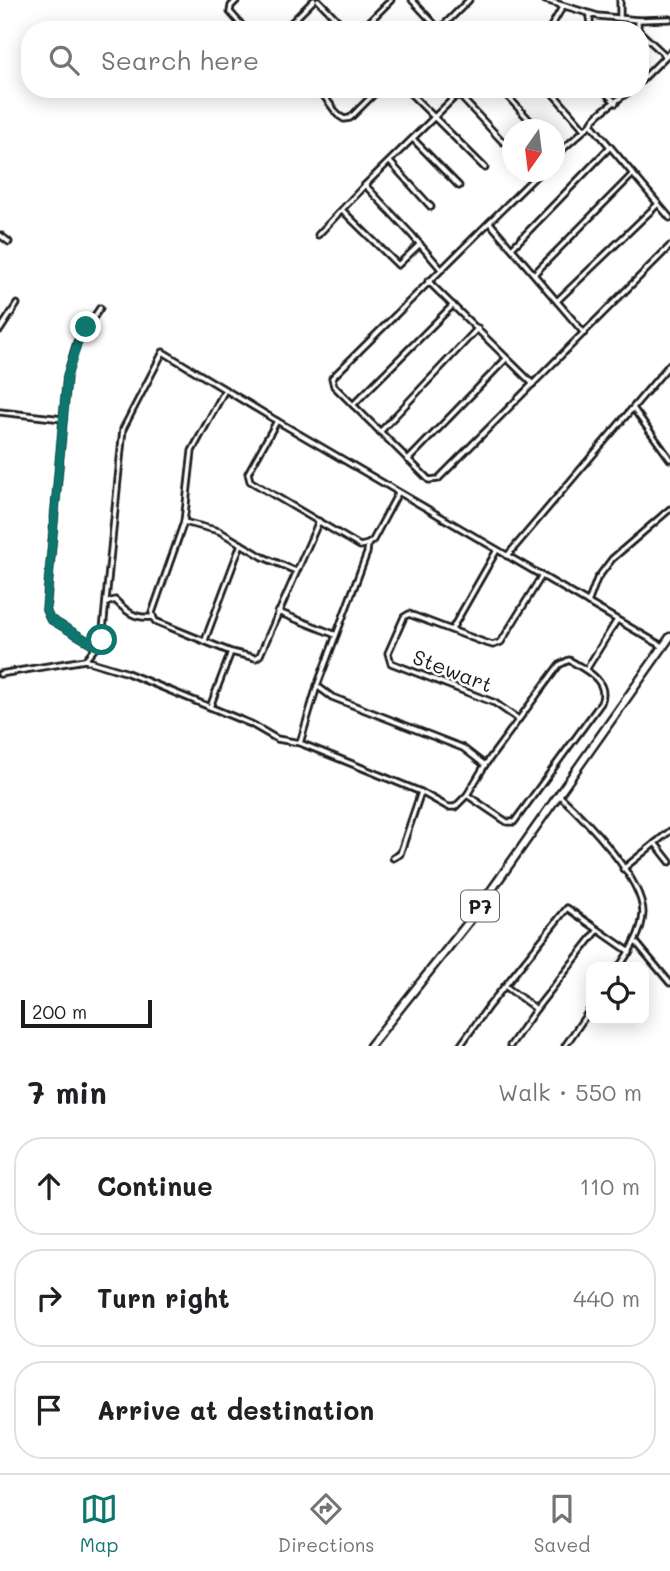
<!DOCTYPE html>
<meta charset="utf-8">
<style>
body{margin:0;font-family:Mali,sans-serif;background:#f2f2f2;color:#202124}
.controls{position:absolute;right:21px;bottom:21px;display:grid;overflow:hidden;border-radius:14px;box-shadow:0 4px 18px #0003}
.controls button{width:63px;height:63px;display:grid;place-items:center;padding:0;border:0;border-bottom:2px solid #e0e0e0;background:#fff;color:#202124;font:35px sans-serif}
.compass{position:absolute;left:502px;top:119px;width:63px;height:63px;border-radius:50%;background:#fff;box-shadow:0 4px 18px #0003;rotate:194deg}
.scale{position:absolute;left:21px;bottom:18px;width:131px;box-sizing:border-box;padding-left:7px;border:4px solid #1c1c1c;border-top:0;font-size:19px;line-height:24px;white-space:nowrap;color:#1c1c1c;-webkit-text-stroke:5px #fff;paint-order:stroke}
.stop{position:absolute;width:21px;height:21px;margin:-16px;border:5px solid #0f766e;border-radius:50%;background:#fff}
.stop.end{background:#0f766e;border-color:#fff;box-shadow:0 2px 7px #0008}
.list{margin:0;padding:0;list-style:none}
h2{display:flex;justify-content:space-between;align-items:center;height:91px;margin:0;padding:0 28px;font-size:30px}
h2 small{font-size:23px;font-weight:400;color:#757577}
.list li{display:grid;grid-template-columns:46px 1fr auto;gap:21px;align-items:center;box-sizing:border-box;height:98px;margin:0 14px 14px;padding:0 14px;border:2px solid #e0e0e0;border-radius:28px}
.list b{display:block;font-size:26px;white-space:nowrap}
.list em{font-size:23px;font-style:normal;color:#757577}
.icon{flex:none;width:38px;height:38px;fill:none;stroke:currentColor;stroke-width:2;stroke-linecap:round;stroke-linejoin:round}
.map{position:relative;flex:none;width:670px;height:1046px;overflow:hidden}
.search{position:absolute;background:#fff;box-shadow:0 4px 18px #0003;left:21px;right:21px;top:21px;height:77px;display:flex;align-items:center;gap:18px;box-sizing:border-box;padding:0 24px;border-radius:28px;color:#757577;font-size:26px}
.sheet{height:427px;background:#fff}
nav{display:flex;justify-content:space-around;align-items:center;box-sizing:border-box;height:98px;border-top:2px solid #e0e0e0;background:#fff;font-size:19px;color:#757577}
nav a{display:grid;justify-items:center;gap:4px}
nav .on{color:#0f766e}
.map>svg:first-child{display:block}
</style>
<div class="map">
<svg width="670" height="1046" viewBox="0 0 670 1046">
<rect width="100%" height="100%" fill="#fff"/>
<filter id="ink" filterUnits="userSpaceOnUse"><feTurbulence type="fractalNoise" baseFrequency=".0143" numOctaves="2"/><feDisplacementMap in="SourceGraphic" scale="14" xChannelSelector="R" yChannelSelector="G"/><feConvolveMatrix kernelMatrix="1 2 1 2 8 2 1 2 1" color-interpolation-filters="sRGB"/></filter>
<g filter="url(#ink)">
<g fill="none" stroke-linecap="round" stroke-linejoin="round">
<g stroke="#1c1c1c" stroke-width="9">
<g id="minor">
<path d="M 237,0 L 231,6 L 230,12 L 246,30"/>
<path d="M 318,0 L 347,30"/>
<path d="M 412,0 L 439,29"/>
<path d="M 545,0 L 598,16 L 638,20 L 670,19"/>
<path d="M 620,18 L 620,0"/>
<path d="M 284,30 L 314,0"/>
<path d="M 361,30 L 391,0"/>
<path d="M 439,30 L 469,0"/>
<path d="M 549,30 L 563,6"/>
<path d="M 590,30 L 590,15"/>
<path d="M 638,30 L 638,20"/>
<path d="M 640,32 L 666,56"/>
<path d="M 640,82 L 670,52"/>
<path d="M 319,89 L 338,115 L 344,119 L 350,118 L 379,89"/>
<path d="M 406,89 L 485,168"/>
<path d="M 501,89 L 534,125"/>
<path d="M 549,89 L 584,129"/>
<path d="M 602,89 L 616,103"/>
<path d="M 632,89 C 622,98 595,113 591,124 L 670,218"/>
<path d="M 459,95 L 503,142"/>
<path d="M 413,139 L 459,186"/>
<path d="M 554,157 L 591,124"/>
<path d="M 390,162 L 431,207"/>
<path d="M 540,172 L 332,378 L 334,386 L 429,480 L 438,479 L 670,246"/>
<path d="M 365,185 L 411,234 L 441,269"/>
<path d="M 342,210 L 398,265 L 420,244"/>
<path d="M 490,223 L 584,333"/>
<path d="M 0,235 L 9,242"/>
<path d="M 318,235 L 365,185 L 463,89"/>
<path d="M 512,248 L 610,147"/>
<path d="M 534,274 L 633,174"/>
<path d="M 428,281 L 533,384"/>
<path d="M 557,301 L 658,204"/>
<path d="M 0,330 L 17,304"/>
<path d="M 225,390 L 192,451 L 184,522 L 219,531 L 263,557 L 296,571"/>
<path d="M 353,405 L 453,305"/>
<path d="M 633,408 L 670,459"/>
<path d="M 0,412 L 63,419"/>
<path d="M 277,421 L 248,473 L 250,481 L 360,546 L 368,544 L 373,540 L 398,493"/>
<path d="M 380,432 L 478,328"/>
<path d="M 408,460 L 506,359"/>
<path d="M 184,522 L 152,613 L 155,621 L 231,652 L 256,658 L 260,655 L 319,521"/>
<path d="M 507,556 L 670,364"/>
<path d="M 106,603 L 115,600 C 127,612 135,619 152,617"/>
<path d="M 588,603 L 597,579 L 612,559 L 670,509"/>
<path d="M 278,612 L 336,635"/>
<path d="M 452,629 L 497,550"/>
<path d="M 205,640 L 241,544"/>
<path d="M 98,647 L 50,619 L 46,610 L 67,376 L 77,342 L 100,308"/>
<path d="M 85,660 L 125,672 L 251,724 L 277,739 L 300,743 L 360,767 L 421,792 L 448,807 L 455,807 L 467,795"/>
<path d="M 569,660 C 586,670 610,681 601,703 L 514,822 L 507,822 L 467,795 L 485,765 L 559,665 Z"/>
<path d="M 586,670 L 617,620"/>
<path d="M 0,674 L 85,660 L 102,640 L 123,429 L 163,352 L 277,421 L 662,646"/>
<path d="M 317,686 L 332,697 L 463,748 L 485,765"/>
<path d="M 210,707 L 231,652"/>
<path d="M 518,719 L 495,703 L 391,663 L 388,653 L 404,617 L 409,614 L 483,642 L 493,645 L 501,642 L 541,577"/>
<path d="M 300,743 L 317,686 L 367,553 L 368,544"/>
<path d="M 559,795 C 584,818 643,878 643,913 C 642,933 630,951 619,967"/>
<path d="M 655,843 L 670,862"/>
<path d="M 393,858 L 400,854 L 421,792"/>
<path d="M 623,869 L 670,831"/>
<path d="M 635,941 L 670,983"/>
<path d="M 505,986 L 536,1009"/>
<path d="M 460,1046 L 488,1007 L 567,908 L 630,952"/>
<path d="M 510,1046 L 536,1009 L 598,930"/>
<path d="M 565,1046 L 591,1008"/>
</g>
</g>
<g stroke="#1c1c1c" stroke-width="11">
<path id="trunk" d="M 370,1046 L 471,919 L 670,637"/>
</g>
<use href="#minor" stroke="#fff" stroke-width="3.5"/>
<use href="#trunk" stroke="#fff" stroke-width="6"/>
</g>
</g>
<g fill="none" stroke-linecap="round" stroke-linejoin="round" filter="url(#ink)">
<path stroke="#0f766e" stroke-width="9" d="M 86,327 L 78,342 L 67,376 L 46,610 L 50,619 L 98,647 L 102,640"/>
</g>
<g text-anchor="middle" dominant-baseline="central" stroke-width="5" stroke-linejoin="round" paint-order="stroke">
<rect fill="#fff" stroke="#606060" stroke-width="2" x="461" y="890.5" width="38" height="31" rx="5"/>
<g font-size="19" font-weight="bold" fill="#1c1c1c">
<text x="480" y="906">P7</text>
</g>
<g font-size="21" fill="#1c1c1c" stroke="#fff">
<text transform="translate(453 670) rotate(21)">Stewart</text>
</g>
</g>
</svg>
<div class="controls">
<button><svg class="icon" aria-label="locate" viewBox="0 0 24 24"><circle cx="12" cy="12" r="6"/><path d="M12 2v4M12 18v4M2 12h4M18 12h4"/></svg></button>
</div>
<svg class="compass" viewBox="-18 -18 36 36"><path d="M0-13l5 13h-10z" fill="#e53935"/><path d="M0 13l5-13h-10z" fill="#757577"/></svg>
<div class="scale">200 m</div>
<div class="stop" style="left:102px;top:640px"></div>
<div class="stop end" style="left:86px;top:327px"></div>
<div class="search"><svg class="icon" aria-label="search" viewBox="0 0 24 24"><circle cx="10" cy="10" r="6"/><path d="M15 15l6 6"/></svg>Search here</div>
</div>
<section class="sheet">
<h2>7 min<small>Walk · 550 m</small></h2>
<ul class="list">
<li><svg class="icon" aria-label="ahead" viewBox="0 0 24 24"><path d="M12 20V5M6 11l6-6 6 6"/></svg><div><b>Continue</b></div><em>110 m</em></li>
<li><svg class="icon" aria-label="right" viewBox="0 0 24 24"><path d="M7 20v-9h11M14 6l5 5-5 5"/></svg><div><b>Turn right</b></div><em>440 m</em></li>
<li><svg class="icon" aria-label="arrive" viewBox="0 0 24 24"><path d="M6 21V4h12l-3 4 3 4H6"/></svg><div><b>Arrive at destination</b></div></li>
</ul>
</section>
<nav>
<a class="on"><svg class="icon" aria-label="map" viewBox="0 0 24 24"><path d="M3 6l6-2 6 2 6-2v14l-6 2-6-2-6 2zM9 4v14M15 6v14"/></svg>Map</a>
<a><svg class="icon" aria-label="directions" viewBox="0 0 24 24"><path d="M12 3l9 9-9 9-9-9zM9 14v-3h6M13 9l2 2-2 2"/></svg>Directions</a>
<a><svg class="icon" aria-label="saved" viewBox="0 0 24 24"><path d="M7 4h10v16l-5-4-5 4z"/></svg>Saved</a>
</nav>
